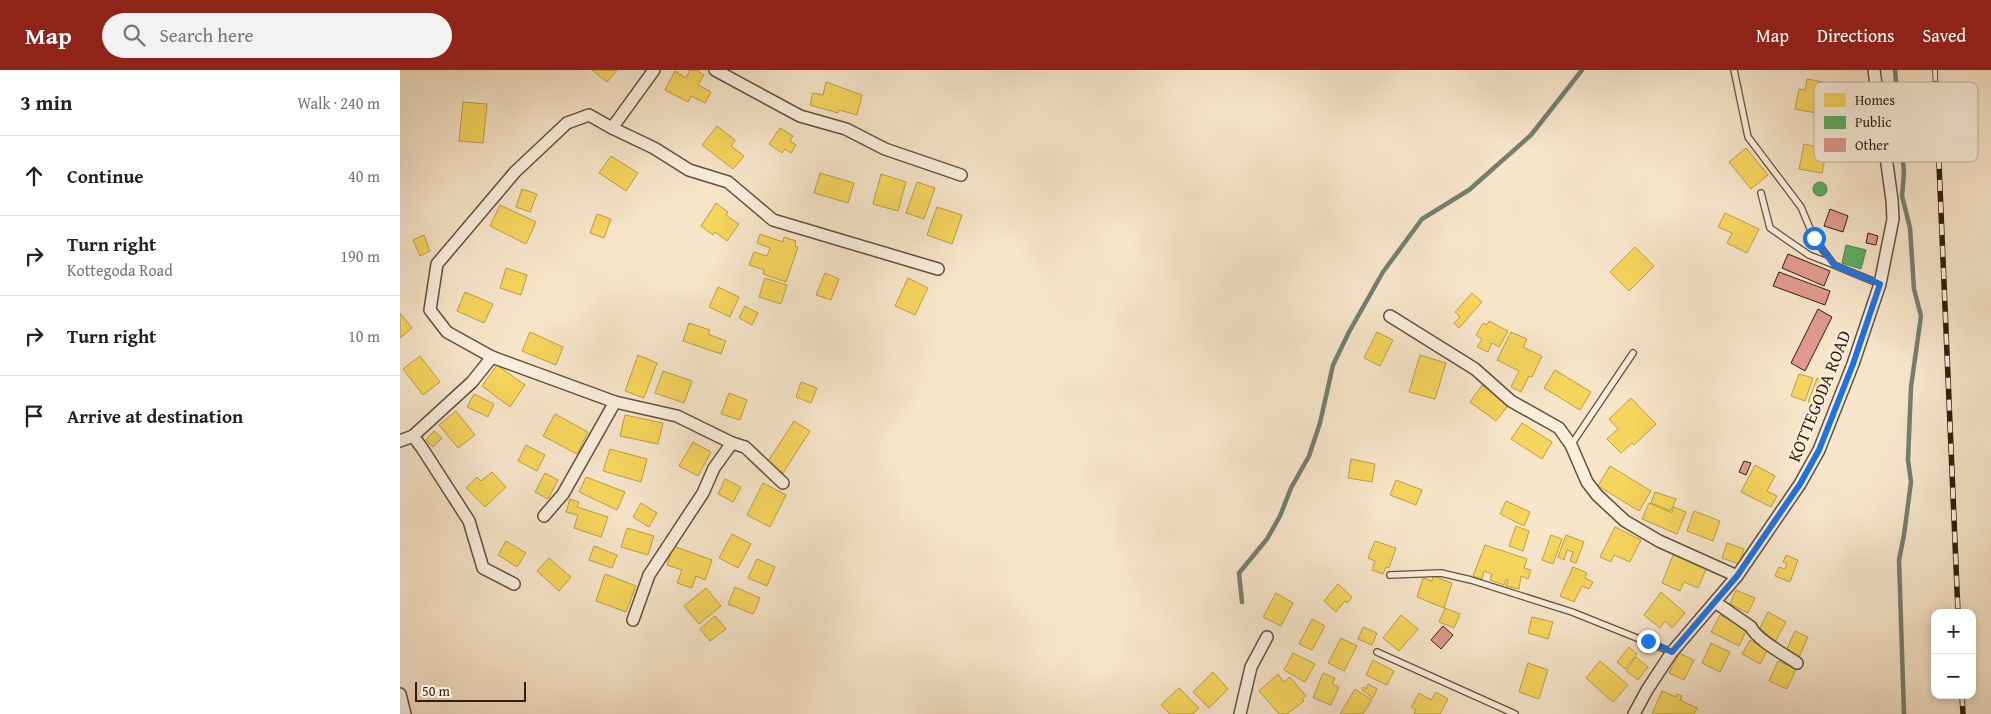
<!DOCTYPE html>
<meta charset="utf-8">
<style>
body{margin:0;font-family:"Gentium Book Plus",serif;background:#f2f2f2;color:#222}
.controls{position:absolute;right:15px;bottom:15px;display:grid;overflow:hidden;border-radius:10px;box-shadow:0 2px 8px #0003}
.controls button{width:45px;height:45px;display:grid;place-items:center;padding:0;border:0;border-bottom:1px solid #e0e0e0;background:#fff;color:#222;font:25px sans-serif}
.scale{position:absolute;left:15px;bottom:12px;width:111px;box-sizing:border-box;padding-left:5px;border:2px solid #321e0b;border-top:0;font-size:14px;line-height:18px;white-space:nowrap;color:#321e0b;-webkit-text-stroke:4px #faeedd;paint-order:stroke}
.stop{position:absolute;width:15px;height:15px;margin:-11px;border:4px solid #1a73e8;border-radius:50%;background:#fff}
.stop.end{background:#1a73e8;border-color:#fff;box-shadow:0 1px 5px #0008}
.list{margin:0;padding:0;list-style:none}
h2{display:flex;justify-content:space-between;align-items:center;height:65px;margin:0;padding:0 20px;font-size:21px}
h2 small{font-size:16px;font-weight:400;color:#767676}
.list li{display:grid;grid-template-columns:32px 1fr auto;gap:15px;align-items:center;box-sizing:border-box;height:80px;padding:0 20px;border-top:1px solid #e0e0e0}
.list b{display:block;font-size:19px;white-space:nowrap}
.list p{margin:0;font-size:16px;white-space:nowrap;color:#767676}
.list em{font-size:16px;font-style:normal;color:#767676}
.icon{flex:none;width:28px;height:28px;fill:none;stroke:currentColor;stroke-width:2;stroke-linecap:round;stroke-linejoin:round}
.map{position:relative;flex:none;width:1591px;height:644px;overflow:hidden}
header{display:flex;align-items:center;gap:30px;box-sizing:border-box;height:70px;padding:0 25px;background:#8f2418;color:#fff}
header strong{font-size:24px}
nav{display:flex;gap:28px;margin-inline-start:auto;font-size:18px}
.search{width:350px;height:45px;background:#f2f2f2;display:flex;align-items:center;gap:12px;box-sizing:border-box;padding:0 18px;border-radius:28px;color:#767676;font-size:19px}
main{display:flex}
aside{flex:1;background:#fff}
.map>svg:first-child{display:block}
</style>
<header>
<strong>Map</strong>
<div class="search"><svg class="icon" aria-label="search" viewBox="0 0 24 24"><circle cx="10" cy="10" r="6"/><path d="M15 15l6 6"/></svg>Search here</div>
<nav><a>Map</a><a>Directions</a><a>Saved</a></nav>
</header>
<main>
<aside>
<h2>3 min<small>Walk · 240 m</small></h2>
<ul class="list">
<li><svg class="icon" aria-label="ahead" viewBox="0 0 24 24"><path d="M12 20V5M6 11l6-6 6 6"/></svg><div><b>Continue</b></div><em>40 m</em></li>
<li><svg class="icon" aria-label="right" viewBox="0 0 24 24"><path d="M7 20v-9h11M14 6l5 5-5 5"/></svg><div><b>Turn right</b><p>Kottegoda Road</p></div><em>190 m</em></li>
<li><svg class="icon" aria-label="right" viewBox="0 0 24 24"><path d="M7 20v-9h11M14 6l5 5-5 5"/></svg><div><b>Turn right</b></div><em>10 m</em></li>
<li><svg class="icon" aria-label="arrive" viewBox="0 0 24 24"><path d="M6 21V4h12l-3 4 3 4H6"/></svg><div><b>Arrive at destination</b></div></li>
</ul>
</aside>
<div class="map">
<svg width="1591" height="644" viewBox="0 0 1591 644">
<rect width="100%" height="100%" fill="#f7e5ca"/>
<filter id="stains"><feTurbulence type="fractalNoise" baseFrequency=".004" numOctaves="4"/><feColorMatrix values="0 0 0 0 .2 0 0 0 0 .09 0 0 0 0 .02 0 0 0 .5 -.17"/></filter>
<radialGradient id="worn" r=".72"><stop offset=".6" stop-color="#630" stop-opacity="0"/><stop offset="1" stop-color="#630" stop-opacity=".3"/></radialGradient>
<g fill="#f6d55c" stroke="#bb9e44">
<path d="M 192,0 L 217,0 L 207,12 Z"/>
<path d="M 290,0 L 298,0 L 298,1 L 304,5 L 298,15 L 311,22 L 305,33 L 291,26 L 288,32 L 265,20 L 275,1 L 286,8 Z"/>
<path d="M 1407,9 L 1424,12 L 1423,22 L 1430,23 L 1426,45 L 1395,39 L 1399,19 L 1405,20 Z"/>
<path d="M 426,12 L 462,25 L 457,45 L 439,40 L 438,43 L 410,35 L 413,23 L 423,25 Z"/>
<path d="M 63,32 L 87,34 L 83,73 L 59,71 Z"/>
<path d="M 317,56 L 335,70 L 331,76 L 344,86 L 333,99 L 302,75 Z"/>
<path d="M 380,58 L 393,66 L 390,71 L 396,75 L 391,83 L 385,79 L 382,83 L 369,74 Z"/>
<path d="M 1404,74 L 1427,79 L 1422,103 L 1399,99 Z"/>
<path d="M 1346,78 L 1368,105 L 1351,119 L 1329,92 Z"/>
<path d="M 211,86 L 238,103 L 226,121 L 199,103 Z"/>
<path d="M 420,103 L 454,113 L 448,133 L 414,123 Z"/>
<path d="M 481,104 L 506,112 L 498,141 L 473,134 Z"/>
<path d="M 517,112 L 535,118 L 524,149 L 506,143 Z"/>
<path d="M 122,119 L 137,124 L 130,142 L 116,137 Z"/>
<path d="M 316,133 L 328,142 L 326,145 L 339,154 L 327,171 L 315,162 L 313,165 L 301,156 Z"/>
<path d="M 100,135 L 136,152 L 126,174 L 90,156 Z"/>
<path d="M 537,137 L 562,145 L 552,174 L 527,165 Z"/>
<path d="M 1325,143 L 1359,159 L 1347,183 L 1327,173 L 1332,163 L 1318,157 Z"/>
<path d="M 197,144 L 211,149 L 204,168 L 190,163 Z"/>
<path d="M 360,164 L 383,172 L 384,167 L 396,171 L 395,176 L 398,177 L 386,212 L 363,204 L 364,200 L 349,195 L 354,182 L 367,186 L 370,178 L 357,173 Z"/>
<path d="M 24,165 L 30,181 L 20,186 L 13,170 Z"/>
<path d="M 1235,177 L 1254,196 L 1229,221 L 1210,202 Z"/>
<path d="M 106,198 L 127,205 L 121,225 L 100,218 Z"/>
<path d="M 425,203 L 439,209 L 431,230 L 416,225 Z"/>
<path d="M 365,208 L 387,215 L 381,234 L 359,227 Z"/>
<path d="M 508,208 L 528,218 L 515,245 L 495,236 Z"/>
<path d="M 318,217 L 339,227 L 330,247 L 309,237 Z"/>
<path d="M 65,222 L 93,234 L 84,253 L 57,241 Z"/>
<path d="M 1072,223 L 1082,232 L 1059,258 L 1054,253 L 1060,247 L 1055,242 Z"/>
<path d="M 345,236 L 358,243 L 352,255 L 339,248 Z"/>
<path d="M 0,243 L 12,258 L 0,268 Z"/>
<path d="M 1089,251 L 1108,261 L 1099,277 L 1092,273 L 1088,282 L 1077,277 L 1082,269 L 1076,265 L 1083,253 L 1087,255 Z"/>
<path d="M 289,253 L 310,260 L 308,264 L 326,271 L 321,284 L 283,271 Z"/>
<path d="M 130,262 L 163,277 L 156,295 L 122,281 Z"/>
<path d="M 977,262 L 993,270 L 980,296 L 964,288 Z"/>
<path d="M 1111,262 L 1127,269 L 1123,277 L 1142,286 L 1132,307 L 1129,306 L 1121,322 L 1111,317 L 1119,301 L 1097,290 Z"/>
<path d="M 238,285 L 257,293 L 244,328 L 225,321 Z"/>
<path d="M 1020,285 L 1046,293 L 1035,329 L 1009,322 Z"/>
<path d="M 20,286 L 40,312 L 23,325 L 3,299 Z"/>
<path d="M 97,295 L 125,315 L 110,337 L 82,316 Z"/>
<path d="M 1155,300 L 1191,322 L 1180,340 L 1144,318 Z"/>
<path d="M 263,301 L 292,311 L 284,333 L 255,323 Z"/>
<path d="M 1399,304 L 1413,308 L 1405,331 L 1391,326 Z"/>
<path d="M 1417,308 L 1432,313 L 1423,337 L 1408,332 Z"/>
<path d="M 401,312 L 417,318 L 411,333 L 396,327 Z"/>
<path d="M 1082,315 L 1109,334 L 1096,351 L 1070,332 Z"/>
<path d="M 329,323 L 347,330 L 340,350 L 321,344 Z"/>
<path d="M 74,324 L 94,334 L 88,347 L 67,337 Z"/>
<path d="M 1231,328 L 1256,354 L 1234,375 L 1232,373 L 1221,383 L 1207,369 L 1218,359 L 1209,349 Z"/>
<path d="M 56,341 L 75,365 L 58,378 L 39,355 Z"/>
<path d="M 155,344 L 188,362 L 177,384 L 143,366 Z"/>
<path d="M 225,345 L 263,353 L 258,374 L 220,366 Z"/>
<path d="M 394,351 L 410,361 L 383,403 L 367,393 Z"/>
<path d="M 1122,353 L 1152,372 L 1142,389 L 1111,369 Z"/>
<path d="M 34,361 L 42,368 L 33,377 L 26,370 Z"/>
<path d="M 293,372 L 311,382 L 298,406 L 279,396 Z"/>
<path d="M 126,375 L 145,385 L 137,401 L 118,391 Z"/>
<path d="M 210,379 L 247,389 L 241,412 L 203,401 Z"/>
<path d="M 951,389 L 975,394 L 972,412 L 948,408 Z"/>
<path d="M 1355,395 L 1375,406 L 1367,421 L 1377,426 L 1371,437 L 1341,422 Z"/>
<path d="M 1210,396 L 1251,421 L 1239,441 L 1198,416 Z"/>
<path d="M 92,402 L 106,417 L 85,437 L 66,418 L 77,407 L 81,411 Z"/>
<path d="M 145,403 L 158,410 L 148,429 L 135,422 Z"/>
<path d="M 186,407 L 225,422 L 217,440 L 179,422 Z"/>
<path d="M 325,409 L 341,417 L 333,432 L 318,424 Z"/>
<path d="M 996,410 L 1022,420 L 1016,435 L 990,425 Z"/>
<path d="M 363,413 L 386,425 L 370,457 L 347,445 Z"/>
<path d="M 1255,422 L 1276,429 L 1271,441 L 1251,433 Z"/>
<path d="M 170,429 L 179,432 L 177,437 L 208,447 L 201,467 L 174,458 L 178,445 L 166,442 Z"/>
<path d="M 1106,431 L 1130,442 L 1124,456 L 1100,444 Z"/>
<path d="M 241,433 L 257,443 L 249,457 L 233,447 Z"/>
<path d="M 1249,433 L 1272,443 L 1274,437 L 1286,442 L 1277,464 L 1242,449 Z"/>
<path d="M 1294,441 L 1320,451 L 1313,471 L 1287,461 Z"/>
<path d="M 1116,456 L 1129,461 L 1123,481 L 1109,476 Z"/>
<path d="M 1215,457 L 1241,470 L 1230,492 L 1214,485 L 1211,492 L 1200,487 Z"/>
<path d="M 227,458 L 254,466 L 248,485 L 221,477 Z"/>
<path d="M 332,464 L 351,474 L 338,498 L 319,488 Z"/>
<path d="M 1151,465 L 1162,469 L 1153,494 L 1142,490 Z"/>
<path d="M 1166,465 L 1184,472 L 1176,493 L 1170,491 L 1173,482 L 1167,480 L 1164,490 L 1158,487 Z"/>
<path d="M 106,471 L 126,483 L 117,497 L 98,485 Z"/>
<path d="M 975,471 L 996,478 L 989,498 L 986,497 L 983,504 L 972,500 L 975,491 L 968,488 Z"/>
<path d="M 1327,473 L 1344,479 L 1339,494 L 1322,488 Z"/>
<path d="M 1085,475 L 1127,489 L 1124,498 L 1131,500 L 1128,509 L 1121,506 L 1119,519 L 1106,516 L 1108,510 L 1106,509 L 1104,515 L 1090,510 L 1092,504 L 1084,501 L 1082,509 L 1073,506 Z"/>
<path d="M 194,476 L 217,485 L 212,498 L 189,490 Z"/>
<path d="M 273,476 L 312,490 L 305,510 L 296,506 L 292,518 L 277,513 L 282,500 L 267,495 Z"/>
<path d="M 1274,483 L 1307,497 L 1298,518 L 1284,512 L 1280,521 L 1262,513 Z"/>
<path d="M 1386,485 L 1398,490 L 1390,512 L 1375,506 L 1379,497 L 1385,499 L 1387,494 L 1383,492 Z"/>
<path d="M 149,488 L 171,507 L 159,521 L 137,501 Z"/>
<path d="M 357,489 L 375,497 L 367,516 L 348,508 Z"/>
<path d="M 1173,497 L 1187,503 L 1185,508 L 1193,512 L 1189,519 L 1182,516 L 1174,532 L 1160,526 Z"/>
<path d="M 205,504 L 236,516 L 226,542 L 196,531 Z"/>
<path d="M 1033,506 L 1052,513 L 1044,538 L 1017,527 L 1023,508 L 1032,511 Z"/>
<path d="M 938,514 L 952,527 L 947,533 L 945,531 L 936,542 L 924,531 Z"/>
<path d="M 335,517 L 360,528 L 353,544 L 328,534 Z"/>
<path d="M 306,518 L 321,536 L 299,554 L 284,536 Z"/>
<path d="M 1336,520 L 1355,528 L 1348,543 L 1330,534 Z"/>
<path d="M 1261,522 L 1285,543 L 1272,558 L 1265,551 L 1260,558 L 1244,545 Z"/>
<path d="M 876,523 L 893,533 L 881,556 L 863,547 Z"/>
<path d="M 1045,538 L 1060,544 L 1054,558 L 1039,552 Z"/>
<path d="M 1368,542 L 1386,552 L 1375,572 L 1358,562 Z"/>
<path d="M 1001,545 L 1018,559 L 999,581 L 983,568 Z"/>
<path d="M 1320,545 L 1347,559 L 1339,576 L 1311,562 Z"/>
<path d="M 315,546 L 326,559 L 310,571 L 300,559 Z"/>
<path d="M 1132,547 L 1153,552 L 1148,569 L 1128,563 Z"/>
<path d="M 912,549 L 925,556 L 912,580 L 899,574 Z"/>
<path d="M 963,557 L 977,563 L 972,575 L 958,569 Z"/>
<path d="M 1395,561 L 1408,567 L 1399,587 L 1386,581 Z"/>
<path d="M 941,568 L 957,576 L 944,601 L 928,593 Z"/>
<path d="M 1350,570 L 1368,579 L 1360,594 L 1342,584 Z"/>
<path d="M 1311,573 L 1330,582 L 1320,602 L 1302,593 Z"/>
<path d="M 1229,577 L 1237,584 L 1225,599 L 1217,592 Z"/>
<path d="M 893,583 L 915,594 L 905,612 L 884,600 Z"/>
<path d="M 1279,583 L 1294,590 L 1284,610 L 1269,603 Z"/>
<path d="M 1236,587 L 1248,597 L 1238,610 L 1226,601 Z"/>
<path d="M 973,590 L 994,601 L 987,615 L 966,605 Z"/>
<path d="M 1200,591 L 1228,615 L 1213,632 L 1186,608 Z"/>
<path d="M 1378,591 L 1396,599 L 1387,619 L 1369,611 Z"/>
<path d="M 1128,593 L 1148,600 L 1139,629 L 1119,622 Z"/>
<path d="M 813,602 L 828,619 L 809,638 L 793,622 Z"/>
<path d="M 923,603 L 935,608 L 932,614 L 939,617 L 931,635 L 913,628 Z"/>
<path d="M 878,604 L 884,612 L 890,607 L 906,626 L 902,629 L 904,631 L 887,644 L 879,644 L 859,621 Z"/>
<path d="M 968,614 L 977,619 L 973,628 L 962,620 L 963,617 L 966,619 Z"/>
<path d="M 779,618 L 799,638 L 793,644 L 770,644 L 761,635 Z"/>
<path d="M 955,619 L 972,630 L 963,644 L 940,644 Z"/>
<path d="M 1262,621 L 1276,627 L 1277,624 L 1282,626 L 1280,630 L 1297,638 L 1294,644 L 1252,644 Z"/>
<path d="M 1036,622 L 1048,629 L 1040,644 L 1014,644 L 1016,640 L 1011,637 L 1019,623 L 1031,630 Z"/>
</g>
<g fill="#5aae61" stroke="#4e8347">
<circle cx="1420" cy="119" r="7"/>
<path d="M 1446,175 L 1466,180 L 1461,199 L 1442,193 Z"/>
</g>
<g fill="none" stroke-linecap="round" stroke-linejoin="round">
<g stroke="#737f6f" stroke-width="4.5">
<path d="M 1495,0 L 1504,103 L 1502,126 L 1510,158 L 1514,219 L 1521,246 L 1511,317 L 1508,390 L 1511,412 L 1504,465 L 1499,490 L 1504,644"/>
<path d="M 842,532 L 839,503 L 867,469 L 880,446 L 891,418 L 909,386 L 920,353 L 933,295 L 949,262 L 983,202 L 1022,149 L 1069,120 L 1131,65 L 1182,0"/>
</g>
</g>
<g fill="#e0998e" stroke="#321e0b">
<path d="M 1430,139 L 1448,146 L 1443,162 L 1424,156 Z"/>
<path d="M 1468,163 L 1478,166 L 1476,175 L 1466,173 Z"/>
<path d="M 1388,184 L 1430,201 L 1424,216 L 1382,198 Z"/>
<path d="M 1379,202 L 1430,221 L 1425,235 L 1373,216 Z"/>
<path d="M 1418,239 L 1432,247 L 1405,301 L 1391,293 Z"/>
<path d="M 1344,391 L 1351,393 L 1346,405 L 1339,402 Z"/>
<path d="M 1043,556 L 1053,565 L 1041,579 L 1031,570 Z"/>
</g>
<g fill="none" stroke-linecap="round" stroke-linejoin="round">
<g stroke="#63503b" stroke-width="8">
<g id="service">
<path d="M 1334,0 L 1348,67 L 1401,137 L 1414,168 L 1434,195 L 1480,214"/>
<path d="M 1361,123 L 1370,158 L 1409,185 L 1432,194"/>
<path d="M 1171,375 L 1233,283"/>
<path d="M 990,505 L 1041,503 L 1071,510 L 1172,542 L 1272,582"/>
<path d="M 977,582 L 1115,644"/>
</g>
</g>
<g stroke="#63503b" stroke-width="14">
<g id="minor">
<path d="M 254,0 L 212,58 L 189,45 L 167,53 L 115,102 L 37,194 L 30,240 L 47,262 L 92,287 L 215,332 L 277,346 L 332,373 L 345,377 L 383,413"/>
<path d="M 315,0 L 400,46 L 446,59 L 485,79 L 561,105"/>
<path d="M 212,58 L 254,78 L 289,100 L 328,112 L 373,150 L 538,199"/>
<path d="M 990,246 L 1075,299 L 1111,331 L 1159,358 L 1171,375 L 1187,412 L 1197,425 L 1225,451 L 1259,471 L 1337,506"/>
<path d="M 13,366 L 22,378 L 69,451 L 83,498 L 114,514"/>
<path d="M 0,371 L 13,366 L 72,312 L 92,287"/>
<path d="M 144,446 L 163,424 L 215,332"/>
<path d="M 1315,532 L 1351,557 C 1357,570 1384,584 1397,593"/>
<path d="M 233,550 L 249,505 L 303,423 L 314,398 L 332,373"/>
<path d="M 0,624 L 5,644"/>
<path d="M 840,644 L 851,597 L 867,567"/>
<path d="M 1234,644 L 1247,620 L 1272,582 L 1337,506 L 1400,414 L 1419,380 L 1453,294 L 1480,214 L 1493,149 L 1492,130 L 1474,0"/>
</g>
</g>
<use href="#service" stroke="#faeedd" stroke-width="5.5"/>
<use href="#minor" stroke="#faeedd" stroke-width="11"/>
<g stroke="#321e0b" stroke-width="5.5">
<g id="rail">
<path d="M 1535,0 L 1558,543"/>
<path d="M 1562,625 L 1563,644"/>
</g>
</g>
<use href="#rail" stroke="#faeedd" stroke-width="4" stroke-dasharray="11" stroke-linecap="butt"/>
</g>
<g fill="none" stroke-linecap="round" stroke-linejoin="round">
<path stroke="#1a73e8" stroke-width="6" d="M 1248,571 L 1272,582 L 1337,506 L 1400,414 L 1419,380 L 1453,294 L 1480,214 L 1434,195 L 1414,168"/>
</g>
<g text-anchor="middle" dominant-baseline="central" stroke-width="5" stroke-linejoin="round" paint-order="stroke">
<g font-size="18" fill="#321e0b" stroke="#faeedd">
<text transform="translate(1419 326) rotate(-68)">KOTTEGODA ROAD</text>
</g>
</g>
<rect x="1414" y="12" width="164" height="80" rx="8" fill="#faeedd" stroke="#beb09e" stroke-width="1"/>
<rect x="1424" y="23" width="22" height="14" fill="#f6d55c"/>
<rect x="1424" y="46" width="22" height="13" fill="#5aae61"/>
<rect x="1424" y="68" width="22" height="14" fill="#e0998e"/>
<g font-size="14" fill="#321e0b">
<text x="1455" y="35">Homes</text>
<text x="1455" y="57">Public</text>
<text x="1455" y="80">Other</text>
</g>
<rect width="100%" height="100%" filter="url(#stains)"/>
<rect width="100%" height="100%" fill="url(#worn)"/>
</svg>
<div class="controls">
<button>+</button>
<button>−</button>
</div>
<div class="scale">50 m</div>
<div class="stop" style="left:1414px;top:168px"></div>
<div class="stop end" style="left:1248px;top:571px"></div>
</div>
</main>
